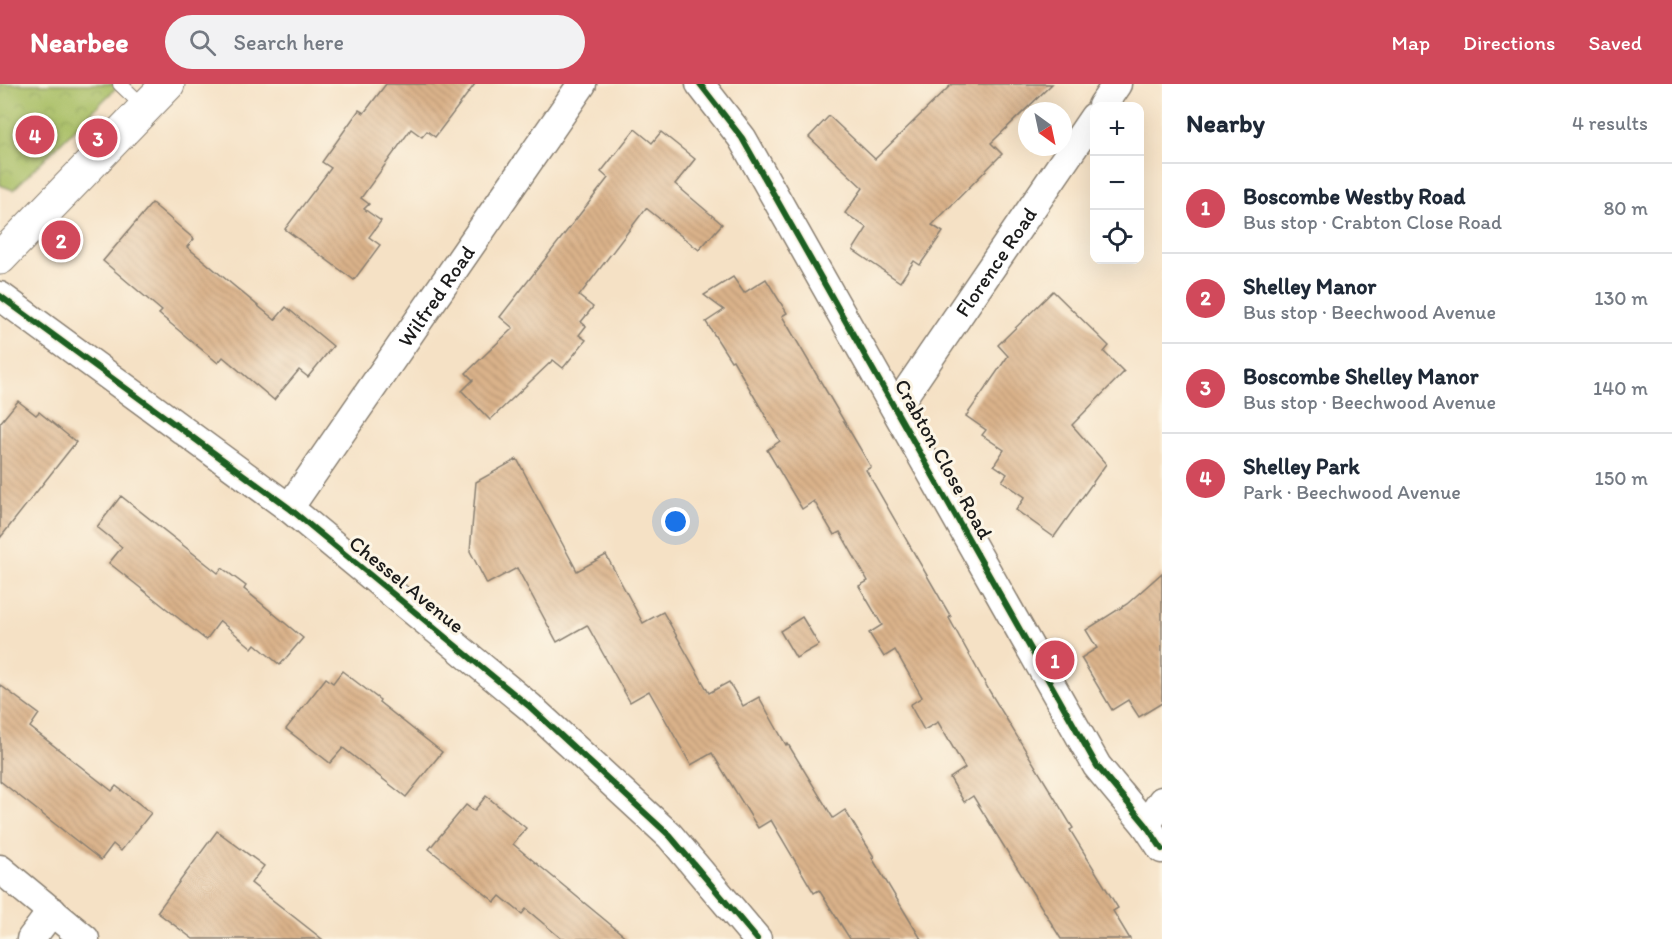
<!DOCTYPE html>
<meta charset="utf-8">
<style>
body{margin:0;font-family:Itim,sans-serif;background:#f2f2f3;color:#1f2937}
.controls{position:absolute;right:18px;top:18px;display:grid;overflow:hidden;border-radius:12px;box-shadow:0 6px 24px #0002}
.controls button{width:54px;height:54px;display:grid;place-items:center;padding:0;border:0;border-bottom:2px solid #e0e1e3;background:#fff;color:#1f2937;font:30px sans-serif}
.compass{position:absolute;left:1018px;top:18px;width:54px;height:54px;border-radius:50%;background:#fff;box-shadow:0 6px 24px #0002;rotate:147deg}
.you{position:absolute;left:676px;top:438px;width:21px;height:21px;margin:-15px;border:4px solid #fff;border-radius:50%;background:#1a73e8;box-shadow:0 0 0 9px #1a73e833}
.badge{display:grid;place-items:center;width:39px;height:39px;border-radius:50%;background:#d1495b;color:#fff;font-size:20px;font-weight:700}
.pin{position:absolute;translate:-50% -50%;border:3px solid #fff;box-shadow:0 2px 6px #0006}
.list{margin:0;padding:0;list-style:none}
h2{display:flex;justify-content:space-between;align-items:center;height:78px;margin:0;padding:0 24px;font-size:26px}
h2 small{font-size:20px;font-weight:400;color:#747a83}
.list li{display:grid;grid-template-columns:39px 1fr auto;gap:18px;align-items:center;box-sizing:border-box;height:90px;padding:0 24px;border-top:2px solid #e0e1e3}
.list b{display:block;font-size:22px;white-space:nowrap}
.list p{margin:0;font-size:20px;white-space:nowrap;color:#747a83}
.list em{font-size:20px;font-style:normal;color:#747a83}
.icon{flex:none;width:33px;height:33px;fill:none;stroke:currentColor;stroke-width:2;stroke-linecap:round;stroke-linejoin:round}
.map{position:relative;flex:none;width:1162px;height:855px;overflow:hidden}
header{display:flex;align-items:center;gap:36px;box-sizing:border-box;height:84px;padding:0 30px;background:#d1495b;color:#fff}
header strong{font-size:28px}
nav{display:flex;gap:33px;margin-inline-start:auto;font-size:21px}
.search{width:420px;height:54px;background:#f2f2f3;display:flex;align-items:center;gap:15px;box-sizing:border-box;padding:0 21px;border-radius:33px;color:#747a83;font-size:22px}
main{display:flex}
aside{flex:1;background:#fff}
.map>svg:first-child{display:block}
</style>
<header>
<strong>Nearbee</strong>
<div class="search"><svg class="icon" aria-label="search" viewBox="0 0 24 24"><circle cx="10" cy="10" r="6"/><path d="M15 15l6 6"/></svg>Search here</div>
<nav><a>Map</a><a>Directions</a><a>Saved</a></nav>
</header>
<main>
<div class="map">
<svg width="1162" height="855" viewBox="0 0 1162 855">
<defs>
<pattern id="park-crowns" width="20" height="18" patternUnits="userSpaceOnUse" patternTransform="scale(1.5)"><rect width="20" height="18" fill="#a7be64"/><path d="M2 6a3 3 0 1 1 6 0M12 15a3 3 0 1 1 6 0" fill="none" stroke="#8fa356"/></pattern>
<pattern id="building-back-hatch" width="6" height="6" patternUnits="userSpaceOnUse" patternTransform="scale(1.5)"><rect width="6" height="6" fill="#dab28a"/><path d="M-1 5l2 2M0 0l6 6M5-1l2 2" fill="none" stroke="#ba9876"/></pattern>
</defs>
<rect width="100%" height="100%" fill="#fcf5e5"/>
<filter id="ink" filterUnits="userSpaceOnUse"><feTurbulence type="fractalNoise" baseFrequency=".0167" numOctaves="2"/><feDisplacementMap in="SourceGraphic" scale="12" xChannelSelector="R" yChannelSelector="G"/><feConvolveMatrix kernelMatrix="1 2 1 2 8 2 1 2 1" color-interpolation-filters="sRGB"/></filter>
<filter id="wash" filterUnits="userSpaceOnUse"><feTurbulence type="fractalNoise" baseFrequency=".008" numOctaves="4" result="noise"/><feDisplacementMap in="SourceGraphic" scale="24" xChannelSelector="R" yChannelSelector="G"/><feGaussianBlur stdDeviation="1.35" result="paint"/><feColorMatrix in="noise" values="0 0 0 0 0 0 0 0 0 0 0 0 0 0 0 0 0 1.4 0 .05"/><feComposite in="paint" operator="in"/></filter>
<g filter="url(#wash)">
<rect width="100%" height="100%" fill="#f5e1c5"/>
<path fill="url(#park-crowns)" stroke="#626d40" stroke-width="1.5" d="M 0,0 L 120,0 L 13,106 L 0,101 Z"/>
<g id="blocks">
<g fill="url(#building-back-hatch)">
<path d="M 386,0 L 475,0 L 435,53 L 427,47 L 422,53 L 411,45 L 361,114 L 369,120 L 364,125 L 381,137 L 369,153 L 380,161 L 354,196 L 285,145 L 331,84 L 322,78 L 359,26 L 364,29 Z"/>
<path d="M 952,0 L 1052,0 L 991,59 L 1002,70 L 932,141 L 943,148 L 920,181 L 914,177 L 900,198 L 853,166 L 867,144 L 845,129 L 863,104 L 809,53 L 829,32 L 875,75 Z"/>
<path d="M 635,45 L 652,59 L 661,48 L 695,75 L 675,100 L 722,140 L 699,166 L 646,124 L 579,212 L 593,223 L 581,238 L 586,242 L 579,251 L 586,256 L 563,284 L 553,276 L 490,336 L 462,307 L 473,296 L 466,289 L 513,244 L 500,233 L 608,94 L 601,88 Z"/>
<path d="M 152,119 L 194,155 L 187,163 L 275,236 L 286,223 L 333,262 L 308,293 L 299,286 L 274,316 L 223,273 L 218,279 L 159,230 L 162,227 L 103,177 Z"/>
<path d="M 733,193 L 744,209 L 766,195 L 787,229 L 782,232 L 871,383 L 866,386 L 951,533 L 949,534 L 990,608 L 1073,744 L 1070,746 L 1118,824 L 1113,827 L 1130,855 L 1061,855 L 973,712 L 964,718 L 950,694 L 965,684 L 938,638 L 924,646 L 910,621 L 922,613 L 895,566 L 884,573 L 869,549 L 882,541 L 859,502 L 868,497 L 840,448 L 834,451 L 814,417 L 802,425 L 767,366 L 780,357 L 733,276 L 731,277 L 706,238 L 724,226 L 704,211 Z"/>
<path d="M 1053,207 L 1109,262 L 1104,268 L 1124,288 L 1072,341 L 1106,380 L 1054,453 L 1016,426 L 1025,413 L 1002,397 L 1007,390 L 994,381 L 1004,366 L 982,351 L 986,346 L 966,332 L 1008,272 L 998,261 Z"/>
<path d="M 18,317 L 36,331 L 39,328 L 76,358 L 0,454 L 0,339 Z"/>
<path d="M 517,375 L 577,487 L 606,471 L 643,539 L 663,528 L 709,609 L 729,598 L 743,622 L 759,613 L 786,661 L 788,660 L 833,734 L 845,726 L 874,773 L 872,774 L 921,855 L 850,855 L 819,806 L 814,809 L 771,736 L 758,744 L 712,669 L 691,681 L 649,607 L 630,618 L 587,541 L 557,558 L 517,484 L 487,500 L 470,467 L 476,398 Z"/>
<path d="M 121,412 L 218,489 L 222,484 L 246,502 L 244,505 L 303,554 L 280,581 L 255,560 L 252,564 L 220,537 L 206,556 L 109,479 L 122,463 L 97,443 Z"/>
<path d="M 1162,489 L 1162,619 L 1139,633 L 1128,616 L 1112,626 L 1081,574 L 1097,564 L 1086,546 L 1127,520 Z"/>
<path d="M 802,533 L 819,561 L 796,574 L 780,547 Z"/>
<path d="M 342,587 L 380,616 L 379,618 L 442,668 L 406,713 L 343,664 L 330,679 L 286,645 L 326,594 L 333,599 Z"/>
<path d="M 0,601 L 39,630 L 30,643 L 112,707 L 116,702 L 151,729 L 121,767 L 113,760 L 101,776 L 0,697 Z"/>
<path d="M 486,712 L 526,744 L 513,760 L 628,855 L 562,855 L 526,825 L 522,830 L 500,812 L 495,818 L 429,765 L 466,721 L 474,727 Z"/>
<path d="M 217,747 L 264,782 L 251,799 L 322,855 L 193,855 L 157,828 Z"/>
</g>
</g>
</g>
<g filter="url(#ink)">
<use href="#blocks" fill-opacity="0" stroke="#887e70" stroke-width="1.5"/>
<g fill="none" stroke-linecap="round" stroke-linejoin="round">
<g stroke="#887e70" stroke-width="16">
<path id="service" d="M 120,0 L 145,24"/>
</g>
<g stroke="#887e70" stroke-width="31">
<g id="minor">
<path d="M 700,0 L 742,54 L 1097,682 L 1146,741 L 1162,765"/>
<path d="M 1102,22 L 1117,0"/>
<path d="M 0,212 L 289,424 L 530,623 L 670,752 L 757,855"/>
<path id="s1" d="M 896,323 L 1094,33"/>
<path id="s2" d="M 289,424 L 582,0"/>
<path d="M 1146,741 L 1162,717"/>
<path d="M 0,785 L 85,855"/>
<path d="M 31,855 L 52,827"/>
</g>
</g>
<g stroke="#887e70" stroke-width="35">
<path id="tertiary" d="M 0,174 L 168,0"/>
</g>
<use href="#service" stroke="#fff" stroke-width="14"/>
<use href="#minor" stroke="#fff" stroke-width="28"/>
<use href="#tertiary" stroke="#fff" stroke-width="33"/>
<g stroke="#fcf5e5" stroke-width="10">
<g id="cycleway">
<path d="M 700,0 L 742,54 L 1097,682 L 1146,741 L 1162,765"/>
<path d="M 0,212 L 289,424 L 530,623 L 670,752 L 757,855"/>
</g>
</g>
<use href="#cycleway" stroke="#1b5e20" stroke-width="6"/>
</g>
</g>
<g text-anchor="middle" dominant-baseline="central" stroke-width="6" stroke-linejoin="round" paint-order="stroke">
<g font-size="21" fill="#1c1c1c" stroke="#fcf5e5">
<text stroke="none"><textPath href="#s1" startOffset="176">Florence Road</textPath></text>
<text stroke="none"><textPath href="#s2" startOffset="258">Wilfred Road</textPath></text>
<text transform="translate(944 375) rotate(61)">Crabton Close Road</text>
<text transform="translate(407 500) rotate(39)">Chessel Avenue</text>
</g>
</g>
</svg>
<div class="controls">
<button>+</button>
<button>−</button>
<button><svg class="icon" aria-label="locate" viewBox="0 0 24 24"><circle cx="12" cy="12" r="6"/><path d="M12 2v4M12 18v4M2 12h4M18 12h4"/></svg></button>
</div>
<svg class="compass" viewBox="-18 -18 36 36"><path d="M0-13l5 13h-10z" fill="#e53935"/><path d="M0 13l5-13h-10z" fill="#747a83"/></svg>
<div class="you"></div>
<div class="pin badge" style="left:1055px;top:576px">1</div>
<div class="pin badge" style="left:61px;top:156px">2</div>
<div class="pin badge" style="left:98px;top:54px">3</div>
<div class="pin badge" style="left:35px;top:51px">4</div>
</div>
<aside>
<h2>Nearby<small>4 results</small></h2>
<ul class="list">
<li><span class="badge">1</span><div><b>Boscombe Westby Road</b><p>Bus stop · Crabton Close Road</p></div><em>80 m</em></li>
<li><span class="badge">2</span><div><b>Shelley Manor</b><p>Bus stop · Beechwood Avenue</p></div><em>130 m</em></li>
<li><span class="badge">3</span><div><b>Boscombe Shelley Manor</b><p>Bus stop · Beechwood Avenue</p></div><em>140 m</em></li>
<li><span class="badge">4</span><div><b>Shelley Park</b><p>Park · Beechwood Avenue</p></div><em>150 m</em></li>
</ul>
</aside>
</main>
